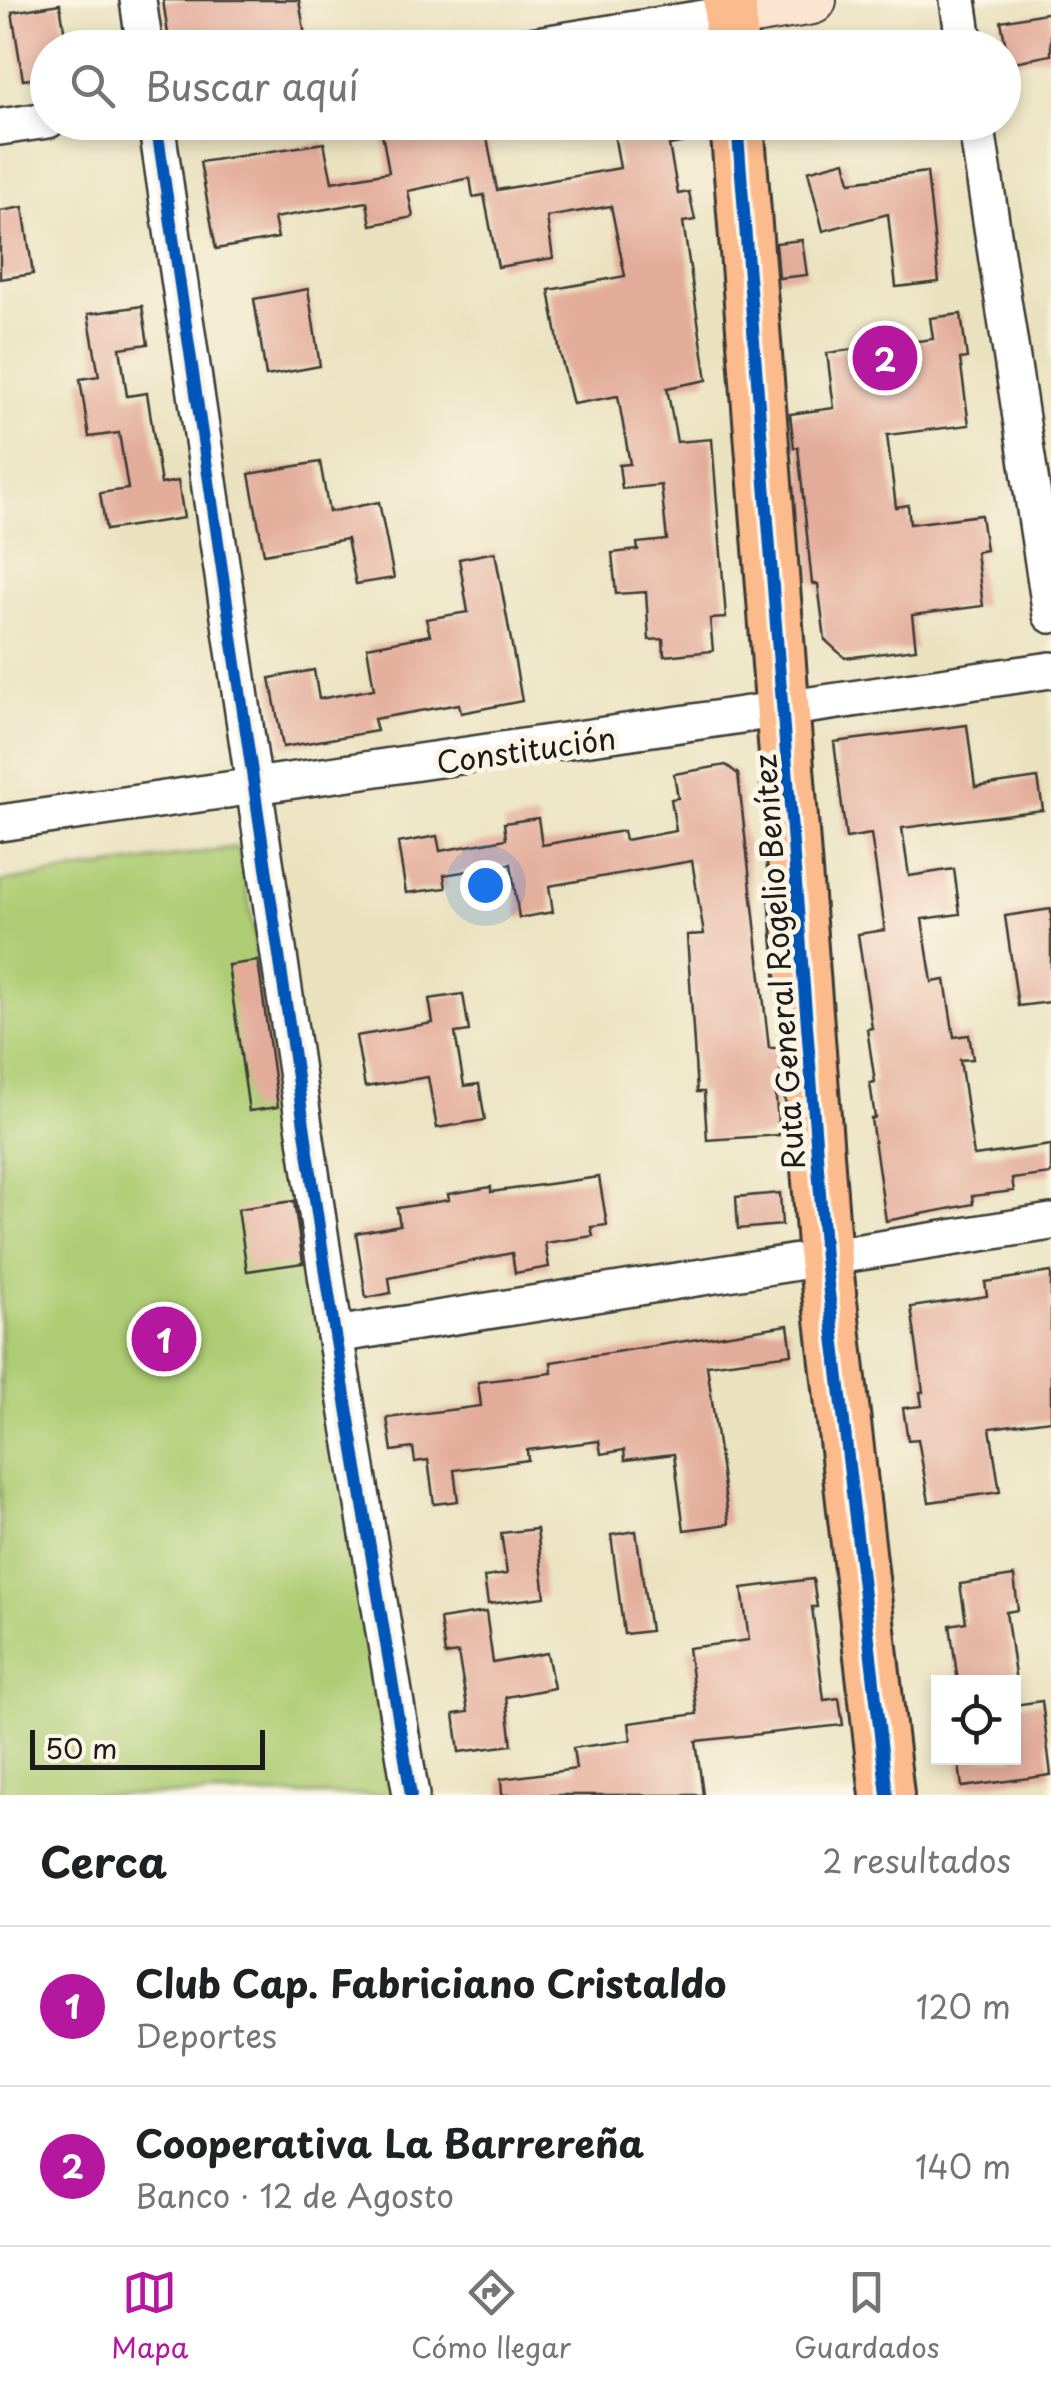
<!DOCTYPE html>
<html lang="es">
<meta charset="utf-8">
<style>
body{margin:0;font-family:"Playpen Sans",sans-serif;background:#f2f2f2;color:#202124}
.controls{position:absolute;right:30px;bottom:30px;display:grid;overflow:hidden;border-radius:0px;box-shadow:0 5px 15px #0003}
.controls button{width:90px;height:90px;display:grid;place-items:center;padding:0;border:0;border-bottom:2px solid #e0e0e0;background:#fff;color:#202124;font:50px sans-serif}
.scale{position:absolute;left:30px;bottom:25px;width:235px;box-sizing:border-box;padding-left:10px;border:5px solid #1c1c1c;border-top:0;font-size:28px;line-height:35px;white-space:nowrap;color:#1c1c1c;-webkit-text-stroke:8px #fcf5e5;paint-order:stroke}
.you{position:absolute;left:485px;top:885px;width:35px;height:35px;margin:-25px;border:8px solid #fff;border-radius:50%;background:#1a73e8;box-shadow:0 0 0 15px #1a73e833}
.badge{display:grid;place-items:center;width:65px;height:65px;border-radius:50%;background:#b5179e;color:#fff;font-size:32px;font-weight:700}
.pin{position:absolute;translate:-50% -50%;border:5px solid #fff;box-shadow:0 2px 10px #0006}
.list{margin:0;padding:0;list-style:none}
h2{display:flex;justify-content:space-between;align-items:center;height:130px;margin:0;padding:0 40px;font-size:42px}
h2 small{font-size:32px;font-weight:400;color:#757577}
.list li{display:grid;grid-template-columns:65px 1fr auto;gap:30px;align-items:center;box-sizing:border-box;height:160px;padding:0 40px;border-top:2px solid #e0e0e0}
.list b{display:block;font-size:38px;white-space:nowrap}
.list p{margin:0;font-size:32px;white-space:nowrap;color:#757577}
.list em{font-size:32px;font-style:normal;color:#757577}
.icon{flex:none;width:55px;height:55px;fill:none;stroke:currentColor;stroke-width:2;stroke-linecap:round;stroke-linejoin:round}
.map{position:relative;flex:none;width:1051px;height:1795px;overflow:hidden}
.search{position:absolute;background:#fff;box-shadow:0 5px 15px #0003;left:30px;right:30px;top:30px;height:110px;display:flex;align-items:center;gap:25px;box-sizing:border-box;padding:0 35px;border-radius:55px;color:#757577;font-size:38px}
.sheet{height:450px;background:#fff}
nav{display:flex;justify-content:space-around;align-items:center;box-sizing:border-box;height:140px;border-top:2px solid #e0e0e0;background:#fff;font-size:28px;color:#757577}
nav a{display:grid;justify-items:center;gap:5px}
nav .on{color:#b5179e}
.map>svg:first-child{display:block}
</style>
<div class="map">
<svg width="1051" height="1795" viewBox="0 0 1051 1795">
<rect width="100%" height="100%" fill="#fcf5e5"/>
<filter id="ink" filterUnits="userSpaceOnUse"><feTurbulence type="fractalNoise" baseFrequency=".01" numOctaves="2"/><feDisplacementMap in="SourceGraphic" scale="20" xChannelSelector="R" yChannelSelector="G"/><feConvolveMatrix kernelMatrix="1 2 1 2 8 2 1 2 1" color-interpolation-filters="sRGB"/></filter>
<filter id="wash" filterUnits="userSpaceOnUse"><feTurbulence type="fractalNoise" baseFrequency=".0048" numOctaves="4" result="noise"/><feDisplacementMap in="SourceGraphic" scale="40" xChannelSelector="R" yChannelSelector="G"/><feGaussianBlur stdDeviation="2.25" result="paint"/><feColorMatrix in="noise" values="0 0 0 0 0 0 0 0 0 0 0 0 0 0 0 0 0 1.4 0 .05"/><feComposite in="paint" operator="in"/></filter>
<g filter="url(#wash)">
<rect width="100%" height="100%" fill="#eae2bf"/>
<path fill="#adcc73" stroke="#647448" stroke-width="2.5" d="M 239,847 L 409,1795 L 0,1795 L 0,882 Z"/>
<g id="blocks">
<g fill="#e3ac9a">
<path d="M 163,0 L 299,0 L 306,42 L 269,48 L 170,48 Z"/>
<path d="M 60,4 L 67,48 L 48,48 L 48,76 L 23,80 L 12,12 Z"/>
<path d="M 1051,12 L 1051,55 L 1009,63 L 1001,21 Z"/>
<path d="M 380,122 L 415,122 L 416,129 L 484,122 L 497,190 L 620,168 L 612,122 L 707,122 L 708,138 L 669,145 L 678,194 L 689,192 L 695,220 L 683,222 L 707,380 L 667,388 L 677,442 L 712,439 L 726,618 L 710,619 L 713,651 L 664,656 L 663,639 L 649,640 L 646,592 L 616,594 L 612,553 L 638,550 L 637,543 L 667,540 L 661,485 L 622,489 L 619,465 L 630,464 L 618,396 L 573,404 L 560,353 L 549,290 L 625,276 L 611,206 L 547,217 L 553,258 L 498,267 L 484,195 L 473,197 L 470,178 L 408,191 L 413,217 L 371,225 L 367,202 L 274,218 L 278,238 L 216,249 L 200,162 L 324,143 L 332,182 L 389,172 Z"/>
<path d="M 845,161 L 850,182 L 927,172 L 939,282 L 896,287 L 888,214 L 823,231 L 808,171 Z"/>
<path d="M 23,207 L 33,274 L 0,279 L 0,211 Z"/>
<path d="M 802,240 L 807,275 L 779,278 L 776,243 Z"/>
<path d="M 308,289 L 320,366 L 266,376 L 254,299 Z"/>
<path d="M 142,306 L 148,344 L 120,348 L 127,396 L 147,393 L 161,484 L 178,481 L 184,518 L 106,530 L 100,493 L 128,489 L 119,433 L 89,437 L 80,379 L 99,376 L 88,314 Z"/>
<path d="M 961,314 L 967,358 L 960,359 L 969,425 L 887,435 L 896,507 L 908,505 L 910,524 L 981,515 L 986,550 L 976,552 L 983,606 L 912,615 L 916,649 L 845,658 L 825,640 L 818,584 L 812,584 L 798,447 L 794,448 L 790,414 L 834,408 L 827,353 L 933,339 L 930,318 Z"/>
<path d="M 320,462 L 329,512 L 379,502 L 394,578 L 356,584 L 347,539 L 264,554 L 249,474 Z"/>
<path d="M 495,552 L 522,701 L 461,713 L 459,704 L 374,719 L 377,731 L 283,747 L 270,678 L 314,670 L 319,699 L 374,689 L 367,647 L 430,635 L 426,619 L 468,612 L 459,559 Z"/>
<path d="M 967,725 L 975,787 L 1038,778 L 1043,810 L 902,828 L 909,876 L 954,869 L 960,914 L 922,919 L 932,982 L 945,980 L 954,1037 L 969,1035 L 973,1059 L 960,1060 L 974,1156 L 1051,1145 L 1051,1174 L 1012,1179 L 1014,1191 L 972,1196 L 973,1204 L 886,1221 L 871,1119 L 875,1118 L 870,1083 L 875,1082 L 867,1029 L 872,1028 L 858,934 L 885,930 L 871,834 L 846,838 L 834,742 Z"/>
<path d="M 726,765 L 738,774 L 769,1048 L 779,1048 L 782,1086 L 775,1086 L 779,1135 L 707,1140 L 704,1092 L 697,1092 L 687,935 L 704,934 L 692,861 L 549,886 L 553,912 L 519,918 L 511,864 L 444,875 L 446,888 L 406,893 L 398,843 L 437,836 L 440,851 L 506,839 L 504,823 L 538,818 L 542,845 L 623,831 L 625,840 L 676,831 L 671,799 L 678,798 L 674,774 Z"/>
<path d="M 1051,909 L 1051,1002 L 1018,1006 L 1005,916 Z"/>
<path d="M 258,961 L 278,1107 L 249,1111 L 228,965 Z"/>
<path d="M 463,994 L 469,1031 L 455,1033 L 464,1086 L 479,1084 L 485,1120 L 437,1128 L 428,1077 L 365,1087 L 356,1036 L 433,1023 L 429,999 Z"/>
<path d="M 599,1177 L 607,1225 L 591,1227 L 593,1236 L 545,1243 L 549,1267 L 515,1273 L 512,1253 L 389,1278 L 391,1293 L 366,1298 L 356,1233 L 400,1225 L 397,1208 L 449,1200 L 448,1194 L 491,1187 L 491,1192 Z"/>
<path d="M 780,1193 L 782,1225 L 738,1229 L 736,1197 Z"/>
<path d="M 294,1201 L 303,1263 L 247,1271 L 238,1209 Z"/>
<path d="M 1051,1272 L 1051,1420 L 990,1428 L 1000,1492 L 929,1502 L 918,1439 L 908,1440 L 903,1408 L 922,1406 L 920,1392 L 923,1392 L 911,1307 L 987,1296 L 985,1282 Z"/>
<path d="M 788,1325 L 792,1354 L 707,1365 L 729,1524 L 684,1530 L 674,1454 L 625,1460 L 624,1450 L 601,1454 L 599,1441 L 527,1450 L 528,1460 L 454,1470 L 458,1501 L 434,1504 L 428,1460 L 415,1462 L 413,1448 L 392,1451 L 387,1418 L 481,1406 L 478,1382 L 552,1373 L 551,1362 Z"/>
<path d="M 537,1529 L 545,1597 L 488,1604 L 484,1577 L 507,1574 L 501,1533 Z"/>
<path d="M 636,1531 L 650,1631 L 624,1634 L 611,1535 Z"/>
<path d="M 1014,1576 L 1018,1610 L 1006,1612 L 1016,1682 L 958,1682 L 950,1625 L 966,1622 L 960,1584 Z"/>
<path d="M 813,1579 L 817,1607 L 812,1607 L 824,1700 L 839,1698 L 843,1725 L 696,1741 L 703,1795 L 502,1795 L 501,1779 L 576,1769 L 573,1748 L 631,1740 L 629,1723 L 697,1714 L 688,1648 L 749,1640 L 742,1588 Z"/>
<path d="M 486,1612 L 493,1663 L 547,1653 L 554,1688 L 506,1697 L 512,1745 L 459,1752 L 454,1714 L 468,1712 L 458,1653 L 445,1655 L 440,1619 Z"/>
<path d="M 1042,1701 L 1051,1775 L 962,1787 L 958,1758 L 1014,1758 L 1014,1705 Z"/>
</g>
</g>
</g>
<g filter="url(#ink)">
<use href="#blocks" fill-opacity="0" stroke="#3b3a34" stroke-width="2.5"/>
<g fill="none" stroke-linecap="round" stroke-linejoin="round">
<g stroke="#3b3a34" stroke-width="40">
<g id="minor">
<path d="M 138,0 L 145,48"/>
<path d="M 958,0 L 965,48"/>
<path d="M 518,48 L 729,14"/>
<path d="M 156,122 L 335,1335 L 411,1795"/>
<path d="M 976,122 L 1051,615"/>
<path d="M 0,127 L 48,120"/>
<path d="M 0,823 L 1051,670"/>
<path d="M 335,1335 L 1051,1222"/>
</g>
</g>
<g stroke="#3b3a34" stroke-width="52">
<path id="secondary" d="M 729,14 L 812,0"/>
</g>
<g stroke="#3b3a34" stroke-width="58">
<g id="primary">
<path d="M 730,0 L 731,48"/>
<path d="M 737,122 L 825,1258 L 887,1795"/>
</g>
</g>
<use href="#minor" stroke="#fff" stroke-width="35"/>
<use href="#secondary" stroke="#fde4d1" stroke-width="48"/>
<use href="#primary" stroke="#fbbb8d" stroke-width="52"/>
<g stroke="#fcf5e5" stroke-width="19">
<g id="cycleway">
<path d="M 156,122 L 335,1335 L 411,1795"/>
<path d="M 737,122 L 825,1258 L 887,1795"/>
</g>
</g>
<use href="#cycleway" stroke="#0057b8" stroke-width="12"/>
</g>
</g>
<g text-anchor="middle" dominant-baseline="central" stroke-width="10" stroke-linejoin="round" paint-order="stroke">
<g font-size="30" fill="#1c1c1c" stroke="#fcf5e5">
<text transform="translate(526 749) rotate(-8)">Constitución</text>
<text transform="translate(778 962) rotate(-94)">Ruta General Rogelio Benítez</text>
</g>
</g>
</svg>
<div class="controls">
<button><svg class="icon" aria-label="locate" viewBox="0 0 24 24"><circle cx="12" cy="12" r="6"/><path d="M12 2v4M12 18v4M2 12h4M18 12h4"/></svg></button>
</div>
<div class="scale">50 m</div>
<div class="you"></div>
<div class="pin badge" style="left:164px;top:1339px">1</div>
<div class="pin badge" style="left:885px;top:358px">2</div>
<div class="search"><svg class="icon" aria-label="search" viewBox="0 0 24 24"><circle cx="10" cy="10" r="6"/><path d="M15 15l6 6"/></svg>Buscar aquí</div>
</div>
<section class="sheet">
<h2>Cerca<small>2 resultados</small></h2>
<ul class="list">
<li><span class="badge">1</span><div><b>Club Cap. Fabriciano Cristaldo</b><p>Deportes</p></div><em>120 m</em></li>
<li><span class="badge">2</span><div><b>Cooperativa La Barrereña</b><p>Banco · 12 de Agosto</p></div><em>140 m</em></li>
</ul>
</section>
<nav>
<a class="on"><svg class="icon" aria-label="map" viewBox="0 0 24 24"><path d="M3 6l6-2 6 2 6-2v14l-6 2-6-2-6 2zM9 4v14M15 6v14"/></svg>Mapa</a>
<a><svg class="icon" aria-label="directions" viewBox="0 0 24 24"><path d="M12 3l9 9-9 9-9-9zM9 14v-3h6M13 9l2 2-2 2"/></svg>Cómo llegar</a>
<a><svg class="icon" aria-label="saved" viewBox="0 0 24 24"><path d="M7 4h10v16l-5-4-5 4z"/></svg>Guardados</a>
</nav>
